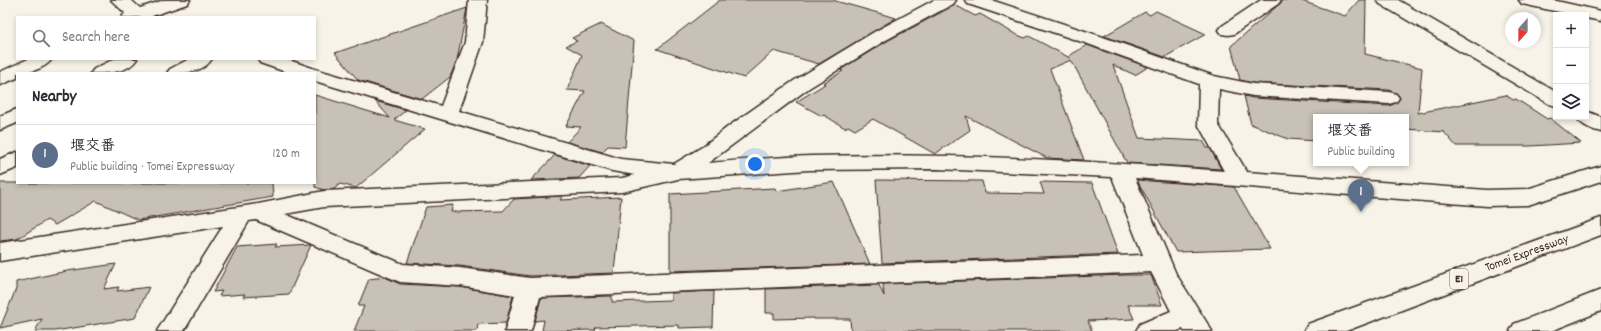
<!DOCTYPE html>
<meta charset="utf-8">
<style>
body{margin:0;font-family:Dekko,"Klee One",sans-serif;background:#f7f7f7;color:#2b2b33}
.controls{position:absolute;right:12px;top:12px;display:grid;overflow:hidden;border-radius:0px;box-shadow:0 2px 6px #0003}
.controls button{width:36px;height:36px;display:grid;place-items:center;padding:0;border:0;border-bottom:1px solid #e1e1e2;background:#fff;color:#2b2b33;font:20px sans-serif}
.compass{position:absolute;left:1505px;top:12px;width:36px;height:36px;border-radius:50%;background:#fff;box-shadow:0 2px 6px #0003;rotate:201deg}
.you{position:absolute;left:755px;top:164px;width:14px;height:14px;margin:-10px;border:3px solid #fff;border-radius:50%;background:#1a73e8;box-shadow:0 0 0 6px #1a73e833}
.badge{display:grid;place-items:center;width:26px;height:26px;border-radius:50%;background:#1f6fb2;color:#fff;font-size:13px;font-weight:700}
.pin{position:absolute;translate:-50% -33px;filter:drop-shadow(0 1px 2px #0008)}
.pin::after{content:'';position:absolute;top:21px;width:14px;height:12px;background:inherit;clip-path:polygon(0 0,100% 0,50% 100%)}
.popup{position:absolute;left:1313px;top:114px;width:96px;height:52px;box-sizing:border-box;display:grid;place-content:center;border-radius:0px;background:#fff;filter:drop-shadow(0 1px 3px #0005);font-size:13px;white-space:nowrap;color:#7c7c81}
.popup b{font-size:15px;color:#2b2b33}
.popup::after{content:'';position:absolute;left:50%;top:100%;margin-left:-8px;border:8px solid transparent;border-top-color:#fff}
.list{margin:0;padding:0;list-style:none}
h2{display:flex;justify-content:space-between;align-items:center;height:52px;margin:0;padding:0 16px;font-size:17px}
h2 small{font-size:13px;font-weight:400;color:#7c7c81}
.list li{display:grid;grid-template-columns:26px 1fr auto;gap:12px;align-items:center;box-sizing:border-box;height:60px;padding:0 16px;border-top:1px solid #e1e1e2}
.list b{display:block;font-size:15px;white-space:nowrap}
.list p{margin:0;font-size:13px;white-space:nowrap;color:#7c7c81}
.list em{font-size:13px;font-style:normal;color:#7c7c81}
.icon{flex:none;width:22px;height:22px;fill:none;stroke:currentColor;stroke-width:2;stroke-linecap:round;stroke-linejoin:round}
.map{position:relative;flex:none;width:1601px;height:331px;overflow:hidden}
.search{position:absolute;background:#fff;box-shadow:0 2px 6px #0003;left:16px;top:16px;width:300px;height:44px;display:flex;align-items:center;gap:10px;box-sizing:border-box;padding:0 14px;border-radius:0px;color:#7c7c81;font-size:15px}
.panel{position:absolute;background:#fff;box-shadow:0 2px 6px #0003;left:16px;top:72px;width:300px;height:112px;border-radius:0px}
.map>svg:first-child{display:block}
</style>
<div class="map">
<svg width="1601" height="331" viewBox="0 0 1601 331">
<rect width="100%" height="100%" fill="#f7f3e8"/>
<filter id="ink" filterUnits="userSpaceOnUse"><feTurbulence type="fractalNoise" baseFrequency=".025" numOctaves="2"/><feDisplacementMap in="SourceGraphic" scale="8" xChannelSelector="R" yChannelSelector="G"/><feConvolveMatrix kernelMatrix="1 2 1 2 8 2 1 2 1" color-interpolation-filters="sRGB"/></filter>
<g filter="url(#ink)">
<g fill="#c8c1b6" stroke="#3b2a1e">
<path d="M 720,0 L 832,0 L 896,18 L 819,64 L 774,51 L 744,78 L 657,49 Z"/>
<path d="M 1284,0 L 1299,0 L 1345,16 L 1359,0 L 1366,0 L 1365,54 L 1422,68 L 1418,113 L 1506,95 L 1513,100 L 1516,99 L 1547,119 L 1550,118 L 1581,143 L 1530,146 L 1456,146 L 1444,132 L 1406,129 L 1406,117 L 1316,117 L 1316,141 L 1288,139 L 1251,124 L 1244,96 L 1253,98 L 1389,106 L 1396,103 L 1400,98 L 1396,93 L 1389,90 L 1253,83 L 1240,80 L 1231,46 Z"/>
<path d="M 955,5 L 975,16 L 980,14 L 1015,34 L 1025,38 L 1029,36 L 1070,58 L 1069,56 L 1087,45 L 1148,67 L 1135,75 L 1113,65 L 1139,138 L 1203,141 L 1207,148 L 1210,148 L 1221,169 L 1127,163 L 1071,60 L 1050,69 L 1084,160 L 1047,158 L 966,116 L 970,130 L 935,154 L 873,119 L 855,130 L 848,126 L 845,128 L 824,115 L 822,116 L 796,102 L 825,84 L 823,83 L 843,71 L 840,70 L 887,41 Z"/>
<path d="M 467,8 L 457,60 L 450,77 L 422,99 L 358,80 L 335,53 Z"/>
<path d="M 1156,11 L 1206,34 L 1165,57 L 1104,36 L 1145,12 L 1150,15 Z"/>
<path d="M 601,24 L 634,41 L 625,147 L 608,146 L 602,152 L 567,142 L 581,127 L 566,126 L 585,91 L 567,90 L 582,55 L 566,46 L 577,41 L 572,38 Z"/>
<path d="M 315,95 L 390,118 L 375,101 L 406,110 L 394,120 L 425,129 L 356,188 L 340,184 L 334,189 L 324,190 L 315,187 Z"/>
<path d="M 555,155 L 590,166 L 579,178 L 531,180 Z"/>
<path d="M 876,180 L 982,181 L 985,193 L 1044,194 L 1040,182 L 1092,183 L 1118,254 L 882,263 Z"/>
<path d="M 1137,180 L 1234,187 L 1270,249 L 1176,252 Z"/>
<path d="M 834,182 L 870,264 L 670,271 L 670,194 L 775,188 L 776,191 Z"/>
<path d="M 0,183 L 272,183 L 273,197 L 138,220 L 96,201 L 55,225 L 47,220 L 17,239 L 0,241 Z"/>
<path d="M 563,196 L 560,200 L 621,197 L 614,273 L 530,276 L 460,266 L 407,263 L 426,207 L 453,205 L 451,212 L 503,211 L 514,199 Z"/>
<path d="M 277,244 L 275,247 L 311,245 L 289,294 L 243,297 L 245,294 L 219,296 L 222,291 L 213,292 L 237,247 Z"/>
<path d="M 116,264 L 104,289 L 119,287 L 117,291 L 149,287 L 135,318 L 55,331 L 35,331 L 42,319 L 0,328 L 16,289 L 16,282 L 67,271 Z"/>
<path d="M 1126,275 L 1151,275 L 1162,305 L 1128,305 L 1134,319 L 1088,321 L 1092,331 L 851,331 L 850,319 L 814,319 L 814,318 L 774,319 L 774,313 L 766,313 L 766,289 L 879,285 L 884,296 L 883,284 Z"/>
<path d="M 385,277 L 400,284 L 460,287 L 513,296 L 506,323 L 478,324 L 477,331 L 354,331 L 364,306 L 358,306 L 369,279 Z"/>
<path d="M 714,291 L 713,327 L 679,328 L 679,325 L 596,327 L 595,330 L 542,331 L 544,320 L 535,321 L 541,298 L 612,296 L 612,302 L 671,300 L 671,293 Z"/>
</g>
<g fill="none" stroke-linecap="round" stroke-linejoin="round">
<g stroke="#3b2a1e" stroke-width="3">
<g id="minor">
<path d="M 111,0 L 131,0 L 140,8 L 164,0 L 190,0 L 187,4 L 152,16 L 153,17 L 122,17 L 125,13 Z"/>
<path d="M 469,0 L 487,0 L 483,42 L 459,111 L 621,159 L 674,164 L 702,147 L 729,126 L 795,80 L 874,32 L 934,0 L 956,0 L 953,4 L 886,40 L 809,88 L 708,163 C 742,160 777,157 811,156 C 949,153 1086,160 1224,171 L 1198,124 L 1199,84 L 1088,44 L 968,4 L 965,0 L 991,0 L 1100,36 L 1214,76 L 1253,84 L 1389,92 L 1396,94 L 1399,98 L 1396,102 L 1389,104 L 1253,96 L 1219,89 L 1218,124 L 1247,172 L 1487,190 L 1527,189 L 1601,166 L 1601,181 L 1528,205 L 1487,206 L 1135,178 L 1176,274 L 1212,331 L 1184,331 L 1183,329 L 1177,331 L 1136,331 L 1140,324 L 1171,311 L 1151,272 L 540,297 L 531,331 L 505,331 L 515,295 L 460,286 L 400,282 L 256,220 L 249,221 L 184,331 L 157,331 L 223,226 L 0,261 L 0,243 L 258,204 L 324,191 L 622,178 L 635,175 L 612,171 L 315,81 L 315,73 L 289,73 L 260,63 L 258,59 L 286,59 L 315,69 L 441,106 L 465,42 ZM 937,169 L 1112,177 L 1143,255 L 530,278 L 460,268 L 403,264 L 285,214 L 324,207 L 622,192 L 678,179 L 809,170 Z"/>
<path d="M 1261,0 L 1281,0 L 1278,4 L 1234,34 L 1228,35 L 1222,34 L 1219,30 L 1222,26 Z"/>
<path d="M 1377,0 L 1398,0 L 1556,92 L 1556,106 L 1549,104 L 1380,4 Z"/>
<path d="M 1519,0 L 1552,0 L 1601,11 L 1601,21 L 1586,18 L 1586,15 L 1573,15 L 1522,4 Z"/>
<path d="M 28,59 L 52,59 C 45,69 29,73 17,73 L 17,78 L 0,85 L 0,72 Z"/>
<path d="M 114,59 L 137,59 C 127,74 107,73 91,73 L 94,69 Z"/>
<path d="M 189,59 L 212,59 C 202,74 183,73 167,73 L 170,69 Z"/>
<path d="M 17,109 L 17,123 L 0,130 L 0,116 Z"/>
<path d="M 1586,111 L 1601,117 L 1601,132 C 1592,130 1581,125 1576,117 L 1586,117 Z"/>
<path d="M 17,152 L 17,168 L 0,175 L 0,159 Z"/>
</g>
</g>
<g stroke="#3b2a1e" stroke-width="3">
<g id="highway">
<path d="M 1601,218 L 1601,235 L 1346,331 L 1304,331 L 1308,324 Z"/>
<path d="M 1601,290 L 1601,311 L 1551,331 L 1510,331 L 1514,324 Z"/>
</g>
</g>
<use href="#minor" fill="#f7f3e8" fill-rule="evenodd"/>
<use href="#highway" fill="#f7f3e8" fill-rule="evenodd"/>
</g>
</g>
<g text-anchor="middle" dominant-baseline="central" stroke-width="3.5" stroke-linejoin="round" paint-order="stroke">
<rect fill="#f7f3e8" stroke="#73665b" stroke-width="1" x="1450" y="269" width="18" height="20" rx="3"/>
<g font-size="12" font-weight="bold" fill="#3b2a1e">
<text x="1459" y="279">E1</text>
</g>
<g font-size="13" fill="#3b2a1e" stroke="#f7f3e8">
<text transform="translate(1527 254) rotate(-20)">Tomei Expressway</text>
</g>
</g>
</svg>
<div class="controls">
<button>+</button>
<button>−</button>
<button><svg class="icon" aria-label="layers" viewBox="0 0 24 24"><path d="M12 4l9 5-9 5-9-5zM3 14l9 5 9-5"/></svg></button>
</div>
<svg class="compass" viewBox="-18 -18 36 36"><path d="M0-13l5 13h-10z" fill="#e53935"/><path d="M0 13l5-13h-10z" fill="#7c7c81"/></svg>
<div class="you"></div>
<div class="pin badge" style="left:1361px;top:212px;background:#5c6f8a">1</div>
<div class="popup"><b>堰交番</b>Public building</div>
<div class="search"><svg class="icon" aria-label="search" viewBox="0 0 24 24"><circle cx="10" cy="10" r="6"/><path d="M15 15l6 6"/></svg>Search here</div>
<section class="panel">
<h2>Nearby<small></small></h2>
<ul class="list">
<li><span class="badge" style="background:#5c6f8a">1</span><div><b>堰交番</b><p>Public building · Tomei Expressway</p></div><em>120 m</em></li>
</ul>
</section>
</div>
